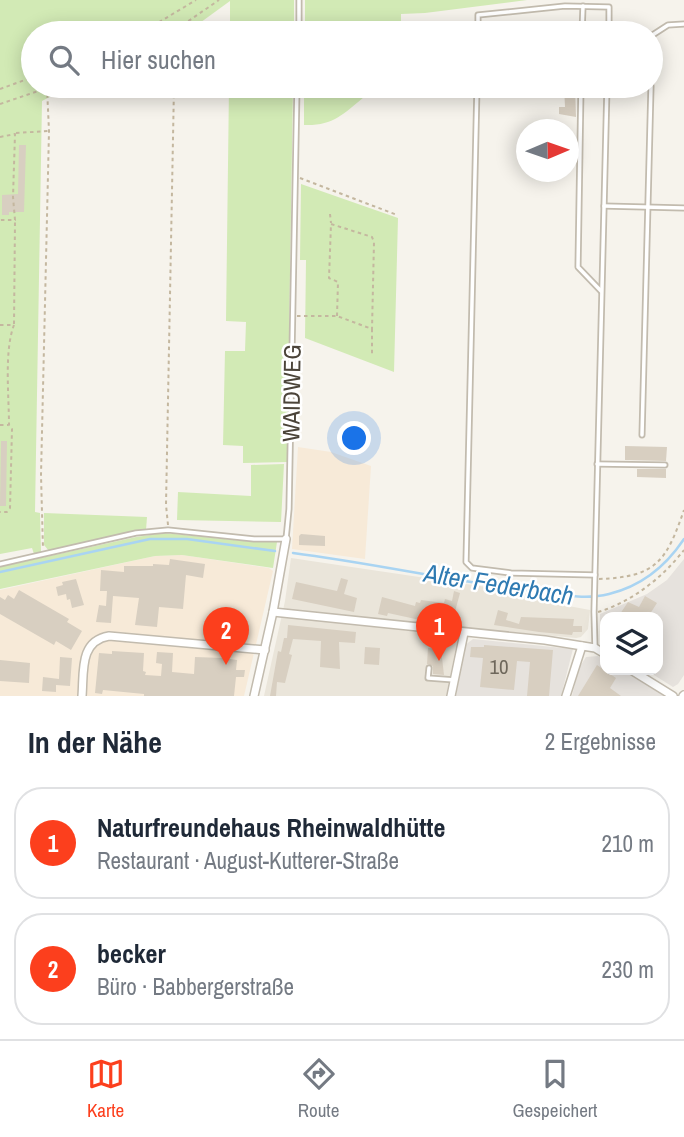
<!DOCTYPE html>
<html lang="de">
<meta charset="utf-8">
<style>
body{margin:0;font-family:"Archivo Narrow",sans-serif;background:#f6f6f7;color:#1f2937}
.controls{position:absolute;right:21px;bottom:21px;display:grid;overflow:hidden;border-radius:14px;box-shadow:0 4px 18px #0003}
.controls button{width:63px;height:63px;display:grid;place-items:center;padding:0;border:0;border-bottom:2px solid #e0e1e3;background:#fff;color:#1f2937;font:35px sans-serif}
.compass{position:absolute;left:516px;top:119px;width:63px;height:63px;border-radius:50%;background:#fff;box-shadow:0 4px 18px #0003;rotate:88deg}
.you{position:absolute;left:355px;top:439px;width:24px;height:24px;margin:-18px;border:5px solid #fff;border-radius:50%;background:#1a73e8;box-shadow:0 0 0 10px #1a73e833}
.badge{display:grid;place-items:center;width:46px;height:46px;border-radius:50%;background:#fc3f1d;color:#fff;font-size:23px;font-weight:700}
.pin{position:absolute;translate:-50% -58px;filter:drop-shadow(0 2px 4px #0008)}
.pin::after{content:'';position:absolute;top:37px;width:24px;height:21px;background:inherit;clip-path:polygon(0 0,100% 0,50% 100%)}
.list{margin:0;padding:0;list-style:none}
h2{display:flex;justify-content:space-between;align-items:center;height:91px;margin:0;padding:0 28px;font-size:30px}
h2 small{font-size:23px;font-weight:400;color:#747a83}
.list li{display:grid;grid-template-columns:46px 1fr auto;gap:21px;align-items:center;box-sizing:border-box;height:112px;margin:0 14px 14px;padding:0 14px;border:2px solid #e0e1e3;border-radius:28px}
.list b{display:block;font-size:26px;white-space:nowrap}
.list p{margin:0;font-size:23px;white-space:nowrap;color:#747a83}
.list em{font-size:23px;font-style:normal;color:#747a83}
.icon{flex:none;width:38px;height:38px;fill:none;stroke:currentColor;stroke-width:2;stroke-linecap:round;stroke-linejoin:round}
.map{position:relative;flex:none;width:684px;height:696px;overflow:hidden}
.search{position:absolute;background:#fff;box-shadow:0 4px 18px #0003;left:21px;right:21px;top:21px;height:77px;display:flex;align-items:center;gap:18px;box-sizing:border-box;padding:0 24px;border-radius:38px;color:#747a83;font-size:26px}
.sheet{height:343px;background:#fff}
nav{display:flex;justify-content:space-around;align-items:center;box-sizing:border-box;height:98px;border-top:2px solid #e0e1e3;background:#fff;font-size:19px;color:#747a83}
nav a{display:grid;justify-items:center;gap:4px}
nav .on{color:#fc3f1d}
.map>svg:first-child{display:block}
</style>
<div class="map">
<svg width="684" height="696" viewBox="0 0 684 696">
<rect width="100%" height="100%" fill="#f6f3ec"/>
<path fill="#eae5da" d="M 291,558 L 547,596 L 547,602 L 590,610 L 588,629 L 581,637 L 576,638 L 460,627 L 446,696 L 264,696 L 285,601 Z"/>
<g fill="#f7ead8">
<path d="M 298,447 L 331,452 L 371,466 L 365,559 L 292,549 Z"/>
<path d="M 182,555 L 269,568 L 273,571 L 244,696 L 0,696 L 0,590 L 155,556 Z"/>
</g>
<g fill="#e6e2dd">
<path d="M 684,559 L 684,675 L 678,684 L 673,687 L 646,670 L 658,670 L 658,617 L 605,617 L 605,642 L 600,631 L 600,614 L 647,594 L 667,580 Z"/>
<path d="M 473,639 L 573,649 L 561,696 L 456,696 L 465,645 Z"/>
<path d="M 598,656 L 605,660 L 605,670 L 621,670 L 665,696 L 572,696 L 579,668 L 586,657 Z"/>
</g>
<g fill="#d2eab5">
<path d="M 0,0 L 294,0 L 294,33 L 230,33 L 230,1 L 186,33 L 33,33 L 33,86 L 71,86 L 42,101 L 35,512 L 40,513 L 41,552 L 34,554 L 32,548 L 0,554 Z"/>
<path d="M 305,0 L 527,0 L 425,13 L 401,14 L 401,33 L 305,33 Z"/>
<path d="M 229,86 L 293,86 L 287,462 L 243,463 L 243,446 L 223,445 L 225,351 L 245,351 L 246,322 L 226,321 Z"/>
<path d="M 304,86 L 400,86 L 400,97 L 364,97 C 342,115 333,126 304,125 Z"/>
<path d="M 301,184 L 398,218 L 394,372 L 305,338 L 306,260 L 300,260 Z"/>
<path d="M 284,464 L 281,522 L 177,520 L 178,492 L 251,496 L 251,465 Z"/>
<path d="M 44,513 L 147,517 L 146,530 L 49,551 L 44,545 Z"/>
<path d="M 164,533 L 254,542 L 277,542 L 273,568 L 182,555 L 155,556 L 0,589 L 0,567 L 136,537 Z"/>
</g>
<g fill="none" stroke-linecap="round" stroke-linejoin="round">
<g stroke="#a9d4f2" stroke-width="2.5">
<path d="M 293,553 C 371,563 447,580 525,590 C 553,593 582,601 609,594 C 642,586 666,566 684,539"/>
<path d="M 0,572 L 150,539 L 187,539 L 275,551"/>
</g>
</g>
<g fill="#d8cfc1">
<path d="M 564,86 L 575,86 L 576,117 L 559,114 L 559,107 L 565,107 Z"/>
<path d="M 19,145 L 26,145 L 24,212 L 9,212 L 9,215 L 2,215 L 2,195 L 18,194 Z"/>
<path d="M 1,441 L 7,441 L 6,506 L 0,506 Z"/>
<path d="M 625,446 L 667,447 L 666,461 L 625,460 Z"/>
<path d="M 637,469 L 666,469 L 666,478 L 637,477 Z"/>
<path d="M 301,534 L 325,536 L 325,546 L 299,545 L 299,536 Z"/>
<path d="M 170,559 L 205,564 L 203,578 L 186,575 L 183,609 L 159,607 L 157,627 L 135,625 L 139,598 L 113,596 L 111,623 L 96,622 L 99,605 L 106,606 L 107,591 L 100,591 L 101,570 L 124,572 L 124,566 L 153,566 L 153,564 L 169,565 Z"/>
<path d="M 341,578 L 348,580 L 344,594 L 357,598 L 354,612 L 292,599 L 296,582 L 337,591 Z"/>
<path d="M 76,579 L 84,605 L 72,608 L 70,599 L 67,600 L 66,594 L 58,596 L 56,587 L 63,585 L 62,582 Z"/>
<path d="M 19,590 L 69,619 L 67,622 L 82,631 L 71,650 L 56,641 L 54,645 L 0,614 L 0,597 L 5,600 L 8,595 L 14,599 Z"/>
<path d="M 454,591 L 460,593 L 452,623 L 423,618 L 420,620 L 388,613 L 387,616 L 378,614 L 382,597 L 415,606 L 416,602 L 420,603 L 421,600 L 444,603 L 445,599 L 452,601 Z"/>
<path d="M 645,596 L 657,603 L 648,617 L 618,617 L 628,602 L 639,607 Z"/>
<path d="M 498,610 L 508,613 L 506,620 L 519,624 L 521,617 L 574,619 L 573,626 L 582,626 L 582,632 L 573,632 L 572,635 L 539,632 L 494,625 Z"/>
<path d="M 288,625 L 356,632 L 355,643 L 339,642 L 340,669 L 320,667 L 321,641 L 293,639 L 289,654 L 292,655 L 285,683 L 277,682 L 276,696 L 270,696 L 278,651 L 281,652 L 284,638 L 287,638 Z"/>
<path d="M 484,645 L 553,650 L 549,696 L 527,696 L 530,662 L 517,661 L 514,690 L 480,687 L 483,658 L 470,657 L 471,647 L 484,647 Z"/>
<path d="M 365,647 L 380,648 L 379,665 L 364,664 Z"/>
<path d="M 428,648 L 441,649 L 444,675 L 433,674 L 433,666 L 427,664 Z"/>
<path d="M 112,651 L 144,653 L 143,671 L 146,672 L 145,675 L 161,676 L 162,664 L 156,663 L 157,652 L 173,653 L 172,672 L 194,674 L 195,657 L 223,658 L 237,660 L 236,670 L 245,670 L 244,677 L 236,677 L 234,696 L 144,696 L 144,694 L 103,690 L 102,694 L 95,693 L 99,653 L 112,654 Z"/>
<path d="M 60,657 L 72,658 L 70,686 L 56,685 L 56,692 L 42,691 L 43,677 L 59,679 Z"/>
<path d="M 0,660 L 30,663 L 29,683 L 0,681 Z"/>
<path d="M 597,665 L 616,678 L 610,688 L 621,696 L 578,696 Z"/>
</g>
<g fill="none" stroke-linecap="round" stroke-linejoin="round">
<g stroke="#c2bbae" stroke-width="7">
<g id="service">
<path d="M 299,33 L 299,0"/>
<path d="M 478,33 L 478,15 L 565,6 L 609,7 L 609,33"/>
<path d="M 582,33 L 583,6"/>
<path d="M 651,36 L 668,25 L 684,24"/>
<path d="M 651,73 L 651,82"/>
<path d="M 477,86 L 466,562 L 472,568 L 511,573 L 595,575"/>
<path d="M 581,86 L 578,267 L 601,291"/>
<path d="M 604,206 L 684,208"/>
<path d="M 642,435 L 651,86"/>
<path d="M 597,464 L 665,465"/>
<path d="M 0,564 L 136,533 L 168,530 L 254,539 L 286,539 L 289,509 L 297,86"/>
<path d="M 595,648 L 594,612 L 607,86"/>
<path d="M 429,668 L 428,678 L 455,680"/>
</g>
</g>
<g stroke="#c2bbae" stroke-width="10">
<g id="minor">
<path d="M 273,612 L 545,640 L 595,648 L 605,654"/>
<path d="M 631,670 L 673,696"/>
<path d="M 82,696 C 84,672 79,641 109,636 L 265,650"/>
<path d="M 254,696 L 273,612 L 286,539"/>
<path d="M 451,696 L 464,633"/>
<path d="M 566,696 L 582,646"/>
<path d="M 683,696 L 684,695"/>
</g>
</g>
<g stroke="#c4b79f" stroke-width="2" stroke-dasharray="3.5 3.5" stroke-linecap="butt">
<path d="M 164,22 L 170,32"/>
<path d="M 141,33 L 196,0"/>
<path d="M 171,33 L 219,0"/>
<path d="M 47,86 L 47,88 L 53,86"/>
<path d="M 0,89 L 33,77"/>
<path d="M 0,104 L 47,88 L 49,131 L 41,475 L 43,549"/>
<path d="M 16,133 L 48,131"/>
<path d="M 0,137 L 15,134 L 13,197 L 15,220 L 0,220"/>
<path d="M 300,178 L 397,215"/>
<path d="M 330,214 L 331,223"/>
<path d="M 297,316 L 337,316 L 372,329 L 372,354"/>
<path d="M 337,316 L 338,282 L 329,278 L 331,224 L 372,237 L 374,242 L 372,329"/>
<path d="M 14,324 L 15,221"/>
<path d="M 0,325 L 14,325 C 4,351 9,396 9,425 L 12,429 L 10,508 L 7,512 L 0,512"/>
<path d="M 0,425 L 8,425"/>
<path d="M 168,525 L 166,505 L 174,86"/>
<path d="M 599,579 C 656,577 666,562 684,510"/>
<path d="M 598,612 C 632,602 663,577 684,550"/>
</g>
<use href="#service" stroke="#fff" stroke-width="3.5"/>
<use href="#minor" stroke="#fff" stroke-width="7"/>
</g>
<g text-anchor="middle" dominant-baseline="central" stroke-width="5" stroke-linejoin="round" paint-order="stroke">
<g font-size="21" fill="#6e675b">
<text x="499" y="666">10</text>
</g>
<g font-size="24" fill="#4b4439" stroke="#fff">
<text transform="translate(291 393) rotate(-89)">WAIDWEG</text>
</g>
<g font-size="26" font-style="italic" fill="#2e7ab2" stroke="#fff">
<text transform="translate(499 584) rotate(9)">Alter Federbach</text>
</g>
</g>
</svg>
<div class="controls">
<button><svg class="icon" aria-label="layers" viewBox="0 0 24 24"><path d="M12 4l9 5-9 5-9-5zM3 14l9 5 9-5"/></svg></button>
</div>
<svg class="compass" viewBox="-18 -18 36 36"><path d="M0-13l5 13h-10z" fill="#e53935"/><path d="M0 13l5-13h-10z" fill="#747a83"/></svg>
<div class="you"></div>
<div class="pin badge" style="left:439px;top:661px">1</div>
<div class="pin badge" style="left:226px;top:665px">2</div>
<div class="search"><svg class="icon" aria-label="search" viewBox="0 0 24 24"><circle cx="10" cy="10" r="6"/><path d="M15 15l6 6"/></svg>Hier suchen</div>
</div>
<section class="sheet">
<h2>In der Nähe<small>2 Ergebnisse</small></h2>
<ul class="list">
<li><span class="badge">1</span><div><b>Naturfreundehaus Rheinwaldhütte</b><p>Restaurant · August-Kutterer-Straße</p></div><em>210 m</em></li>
<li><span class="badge">2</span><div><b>becker</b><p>Büro · Babbergerstraße</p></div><em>230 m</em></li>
</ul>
</section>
<nav>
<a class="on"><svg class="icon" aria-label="map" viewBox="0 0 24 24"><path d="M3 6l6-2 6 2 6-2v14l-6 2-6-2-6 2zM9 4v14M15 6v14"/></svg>Karte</a>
<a><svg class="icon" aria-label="directions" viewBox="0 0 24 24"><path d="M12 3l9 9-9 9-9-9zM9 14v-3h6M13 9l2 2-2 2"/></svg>Route</a>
<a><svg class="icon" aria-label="saved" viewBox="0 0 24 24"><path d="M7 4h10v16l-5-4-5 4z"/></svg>Gespeichert</a>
</nav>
